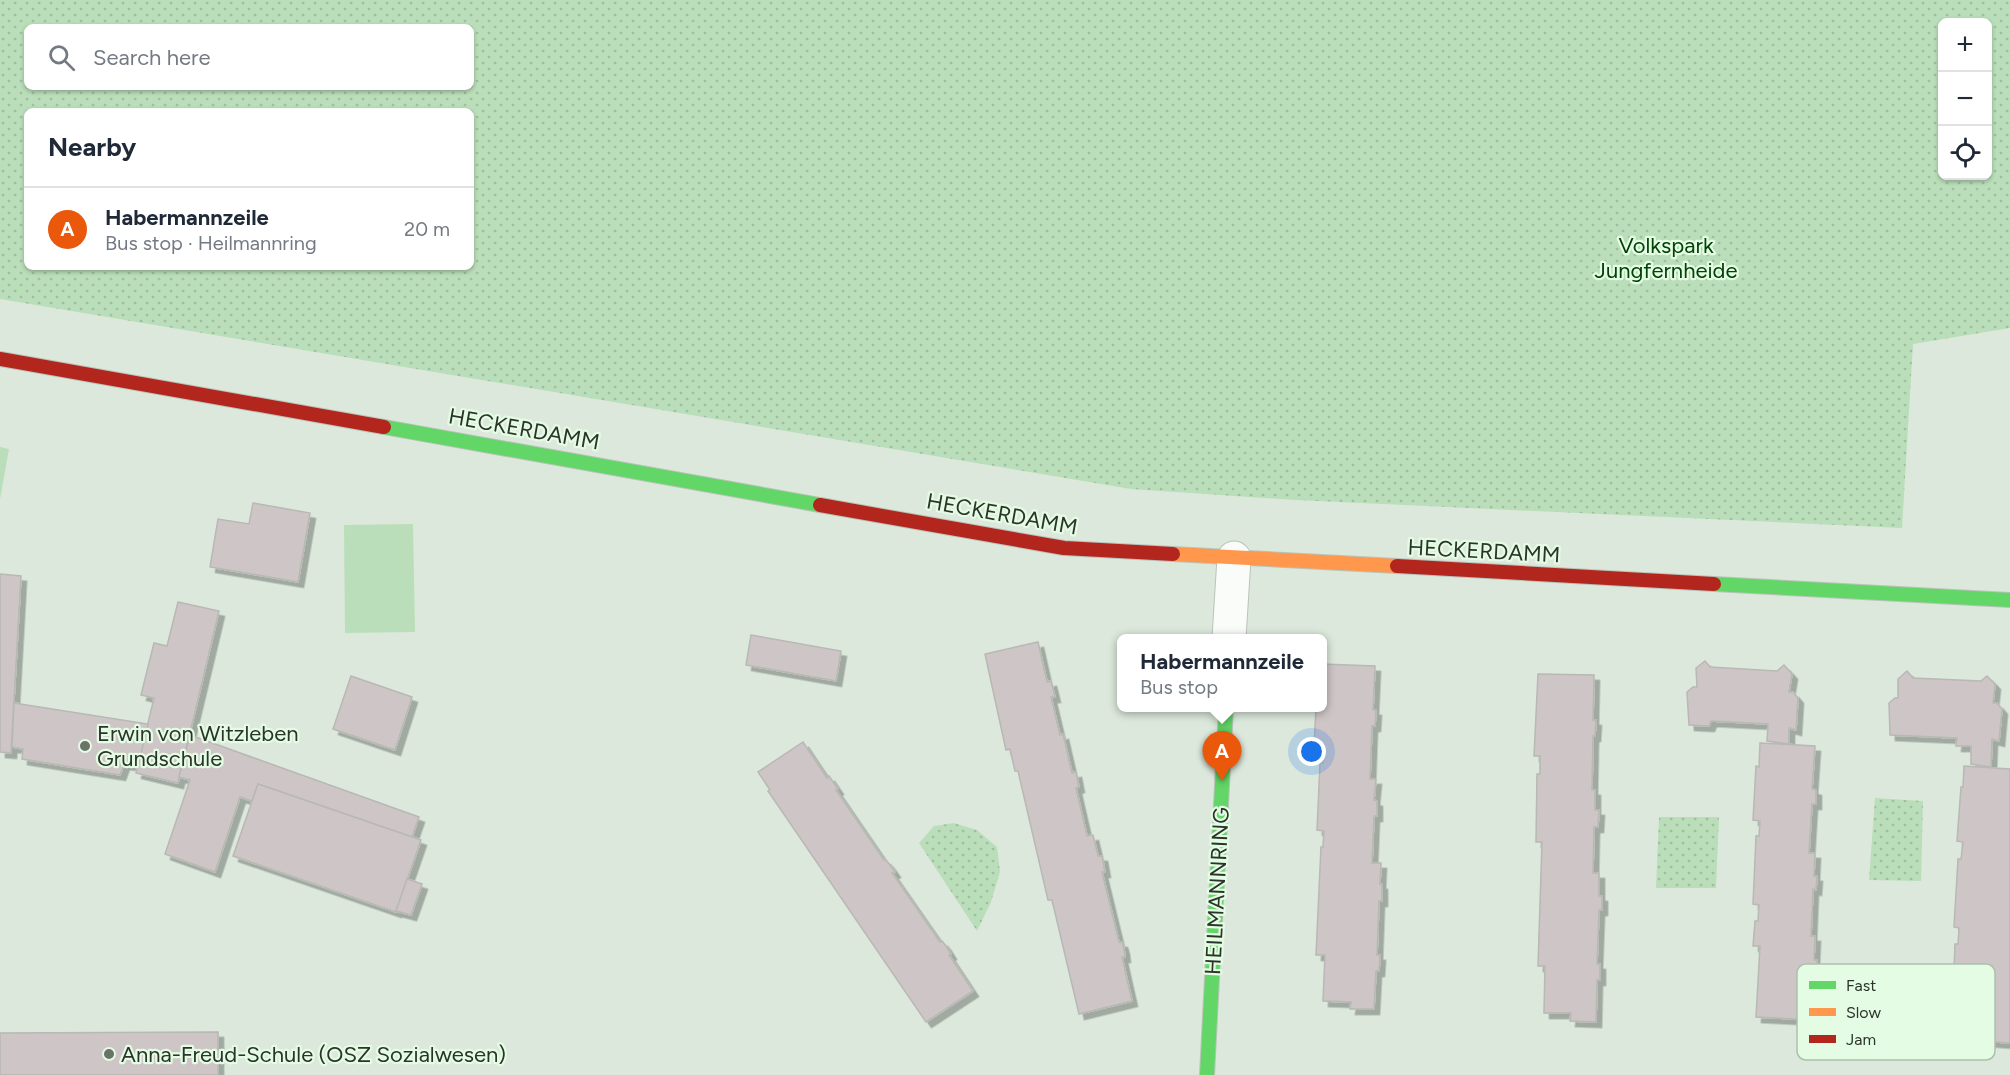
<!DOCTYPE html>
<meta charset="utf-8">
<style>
body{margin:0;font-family:Figtree,sans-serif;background:#f2f2f3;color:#1f2937}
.controls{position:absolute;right:18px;top:18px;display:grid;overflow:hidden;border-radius:9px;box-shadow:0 2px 4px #0004}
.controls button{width:54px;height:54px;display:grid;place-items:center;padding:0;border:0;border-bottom:2px solid #e0e1e3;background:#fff;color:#1f2937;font:30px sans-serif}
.you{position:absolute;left:1312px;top:752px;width:21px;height:21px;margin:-15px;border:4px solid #fff;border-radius:50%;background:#1a73e8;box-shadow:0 0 0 9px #1a73e833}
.badge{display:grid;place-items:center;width:39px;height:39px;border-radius:50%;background:#ea580c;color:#fff;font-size:20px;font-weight:700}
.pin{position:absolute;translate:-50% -50px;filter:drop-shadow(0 2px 3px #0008)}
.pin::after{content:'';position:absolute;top:32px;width:21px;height:18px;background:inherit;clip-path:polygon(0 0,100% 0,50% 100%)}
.popup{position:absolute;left:1117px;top:634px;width:210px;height:78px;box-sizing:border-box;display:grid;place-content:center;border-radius:9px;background:#fff;filter:drop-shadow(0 2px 4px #0005);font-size:20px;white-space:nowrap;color:#747a83}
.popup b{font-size:22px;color:#1f2937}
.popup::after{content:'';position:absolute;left:50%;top:100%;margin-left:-12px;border:12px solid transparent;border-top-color:#fff}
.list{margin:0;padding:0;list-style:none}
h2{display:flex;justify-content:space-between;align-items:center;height:78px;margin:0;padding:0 24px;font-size:26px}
h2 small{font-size:20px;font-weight:400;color:#747a83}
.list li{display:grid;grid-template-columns:39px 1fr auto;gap:18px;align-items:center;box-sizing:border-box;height:84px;padding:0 24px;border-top:2px solid #e0e1e3}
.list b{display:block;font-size:22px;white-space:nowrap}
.list p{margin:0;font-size:20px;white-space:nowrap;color:#747a83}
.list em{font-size:20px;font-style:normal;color:#747a83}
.icon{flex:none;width:33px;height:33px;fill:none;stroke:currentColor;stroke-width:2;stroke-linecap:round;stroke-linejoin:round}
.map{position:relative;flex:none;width:2010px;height:1075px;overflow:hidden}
.search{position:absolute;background:#fff;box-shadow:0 2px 4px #0004;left:24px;top:24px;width:450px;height:66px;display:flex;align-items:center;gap:15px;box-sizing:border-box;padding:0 21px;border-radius:9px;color:#747a83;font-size:22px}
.panel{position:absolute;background:#fff;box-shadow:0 2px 4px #0004;left:24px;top:108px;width:450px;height:162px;border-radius:9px}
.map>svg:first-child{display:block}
</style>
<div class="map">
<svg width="2010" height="1075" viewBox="0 0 2010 1075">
<defs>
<pattern id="park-dots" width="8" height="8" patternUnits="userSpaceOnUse" patternTransform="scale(1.5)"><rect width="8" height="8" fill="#badeb9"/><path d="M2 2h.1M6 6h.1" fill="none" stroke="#a0bf9f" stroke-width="1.8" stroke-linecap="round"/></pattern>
<filter id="shadow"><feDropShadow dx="5.5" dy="5.5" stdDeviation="0" flood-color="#0004"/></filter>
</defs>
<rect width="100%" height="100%" fill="#dce8dc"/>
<g fill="#badeb9">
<path d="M 0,447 L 9,449 L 0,499 Z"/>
<path d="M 413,524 L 415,632 L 345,633 L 344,525 Z"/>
</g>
<g fill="url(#park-dots)" fill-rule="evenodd">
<path d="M 0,0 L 2010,0 L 2010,328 L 1913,344 L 1902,528 L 1296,500 L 1131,489 L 0,299 ZM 1988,22 L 1988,176 L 1942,176 L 1942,22 ZM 27,27 L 471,27 L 471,87 L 27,87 ZM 27,111 L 471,111 L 471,267 L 27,267 Z"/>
<path d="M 1875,798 L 1923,801 L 1921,881 L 1869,880 Z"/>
<path d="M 1659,817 L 1719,817 L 1716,888 L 1656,888 Z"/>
<path d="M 954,823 L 977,830 L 997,847 L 1000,872 L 991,902 L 977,931 L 919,843 L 934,826 Z"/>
</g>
<g fill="#cec5c7" stroke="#b8b8b4" stroke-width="1.5" filter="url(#shadow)">
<path d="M 253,503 L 310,513 L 298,582 L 210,567 L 218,519 L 249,524 Z"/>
<path d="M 0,574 L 21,576 L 11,753 L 0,752 Z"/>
<path d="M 178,602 L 219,611 L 178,783 L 136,773 L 154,698 L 141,695 L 154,643 L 167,646 Z"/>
<path d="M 751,635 L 841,651 L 836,681 L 746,665 Z"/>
<path d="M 1038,642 L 1047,682 L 1051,681 L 1055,697 L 1051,697 L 1060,735 L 1063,734 L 1072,773 L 1076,772 L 1079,787 L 1076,788 L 1087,836 L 1093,835 L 1098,856 L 1102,856 L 1105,872 L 1102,872 L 1119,942 L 1122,942 L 1124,949 L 1125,957 L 1122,957 L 1132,1001 L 1079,1014 L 1052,900 L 1048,900 L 1018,771 L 1015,771 L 1010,749 L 1006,750 L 985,654 Z"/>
<path d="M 1705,661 L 1710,667 L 1777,671 L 1784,665 L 1792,674 L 1789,692 L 1793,692 L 1798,698 L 1796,730 L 1789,728 L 1789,744 L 1767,741 L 1768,724 L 1711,721 L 1709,726 L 1689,725 L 1687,692 L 1693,687 L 1697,687 L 1696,668 Z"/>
<path d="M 1322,664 L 1375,666 L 1373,710 L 1376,710 L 1375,726 L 1372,726 L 1370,779 L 1376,779 L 1374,800 L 1377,801 L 1377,816 L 1374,816 L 1372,863 L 1381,863 L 1380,884 L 1382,884 L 1382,901 L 1379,901 L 1377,955 L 1380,955 L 1379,971 L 1376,971 L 1374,1009 L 1350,1009 L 1351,1002 L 1323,1001 L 1325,955 L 1316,955 L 1321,847 L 1323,847 L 1324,831 L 1317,830 L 1320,763 L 1323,763 L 1324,748 L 1314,747 L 1316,708 L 1322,708 Z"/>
<path d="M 1907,671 L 1913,678 L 1981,681 L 1987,676 L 1995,684 L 1993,703 L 1997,703 L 2002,709 L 1999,741 L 1992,739 L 1991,767 L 1971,764 L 1971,746 L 1956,746 L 1957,738 L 1890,735 L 1889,703 L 1895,698 L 1898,698 L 1898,679 Z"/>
<path d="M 1538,674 L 1594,675 L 1593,720 L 1596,720 L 1595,736 L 1593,736 L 1592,790 L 1595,790 L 1595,810 L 1599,810 L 1598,827 L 1594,827 L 1593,873 L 1599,873 L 1599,896 L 1602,896 L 1602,910 L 1599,910 L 1597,964 L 1600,964 L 1600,980 L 1597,980 L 1596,1022 L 1570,1021 L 1571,1013 L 1544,1013 L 1545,966 L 1538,966 L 1542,842 L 1536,842 L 1537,774 L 1540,774 L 1540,756 L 1534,756 Z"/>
<path d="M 351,676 L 412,697 L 395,750 L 333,729 Z"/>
<path d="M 14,703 L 148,724 L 138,766 L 124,764 L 120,775 L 22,759 L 23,749 L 12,747 Z"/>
<path d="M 190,735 L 419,817 L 412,837 L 258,784 L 252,801 L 240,797 L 215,872 L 165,854 L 190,780 L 179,777 Z"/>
<path d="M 803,742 L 827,778 L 829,776 L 838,789 L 836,790 L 884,860 L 885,859 L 890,865 L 895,872 L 892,873 L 940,942 L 942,941 L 946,946 L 951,954 L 949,955 L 973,991 L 926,1022 L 768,791 L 770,790 L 758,772 Z"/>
<path d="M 1760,743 L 1815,746 L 1812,789 L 1816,790 L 1816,804 L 1812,804 L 1809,853 L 1815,853 L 1814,876 L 1817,876 L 1816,890 L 1813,889 L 1811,936 L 1815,936 L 1814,960 L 1817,960 L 1816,978 L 1814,978 L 1811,1020 L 1756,1017 L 1760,946 L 1753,946 L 1755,921 L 1758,921 L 1759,905 L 1753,904 L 1756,836 L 1759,836 L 1760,821 L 1753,820 L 1756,766 L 1759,767 Z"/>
<path d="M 1964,766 L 2010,769 L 2010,1043 L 1955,1039 L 1960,970 L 1954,969 L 1955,944 L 1958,944 L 1959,928 L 1954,927 L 1958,859 L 1961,859 L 1963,842 L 1957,841 L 1961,787 L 1963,787 Z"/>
<path d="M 258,784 L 421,840 L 396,912 L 233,856 Z"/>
<path d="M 407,879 L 422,884 L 411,915 L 396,911 Z"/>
<path d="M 218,1032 L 218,1075 L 0,1075 L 0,1033 Z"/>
</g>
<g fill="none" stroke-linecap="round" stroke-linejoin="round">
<g stroke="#bac3ba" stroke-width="35">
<path id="street" d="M 1229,638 L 1234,558"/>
</g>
<g stroke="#bac3ba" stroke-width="16">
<g id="fast">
<path d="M 384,427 L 820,505"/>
<path d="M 1714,584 L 2010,600"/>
<path d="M 1207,1075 L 1226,708"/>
</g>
</g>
<g stroke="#bac3ba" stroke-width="16">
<path id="slow" d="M 1173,554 L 1397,566"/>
</g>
<g stroke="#bac3ba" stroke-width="16">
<g id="jam">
<path d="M 0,359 L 384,427"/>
<path d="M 820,505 L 1064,548 L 1173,554"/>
<path d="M 1397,566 L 1714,584"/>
</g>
</g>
<use href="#street" stroke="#fafcfa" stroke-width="33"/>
<use href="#fast" stroke="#63d668" stroke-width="14"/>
<use href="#slow" stroke="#ff974d" stroke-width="14"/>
<use href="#jam" stroke="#b3261e" stroke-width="14"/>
</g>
<g fill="#697368" stroke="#e4fce3" stroke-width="2">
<circle cx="85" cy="746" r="6"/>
<circle cx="109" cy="1054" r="6"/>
</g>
<g text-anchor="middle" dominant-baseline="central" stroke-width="4.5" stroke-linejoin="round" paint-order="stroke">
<g font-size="22" fill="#024207" stroke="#e4fce3">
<text x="1666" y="245">Volkspark<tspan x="1666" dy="25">Jungfernheide</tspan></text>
</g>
<g font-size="22" fill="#2b342a" stroke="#e4fce3">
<text transform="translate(524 429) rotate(10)">HECKERDAMM</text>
<text transform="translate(1002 514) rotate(10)">HECKERDAMM</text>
<text transform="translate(1484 551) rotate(3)">HECKERDAMM</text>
<text transform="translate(1217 891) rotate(-87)">HEILMANNRING</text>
</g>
<g font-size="22" fill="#2b342a" stroke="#e4fce3" text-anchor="start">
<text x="97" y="733">Erwin von Witzleben<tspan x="97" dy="25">Grundschule</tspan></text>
<text x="121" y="1054">Anna-Freud-Schule (OSZ Sozialwesen)</text>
</g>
</g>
<rect x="1797" y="964" width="198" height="96" rx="9" fill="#e4fce3" stroke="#acc0ac" stroke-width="1.5"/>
<rect x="1809" y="981" width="27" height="8" fill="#63d668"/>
<rect x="1809" y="1008" width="27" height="8" fill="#ff974d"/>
<rect x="1809" y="1035" width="27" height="8" fill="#b3261e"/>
<g font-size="16" fill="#2b342a">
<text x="1846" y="991">Fast</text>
<text x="1846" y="1018">Slow</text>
<text x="1846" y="1045">Jam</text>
</g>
</svg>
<div class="controls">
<button>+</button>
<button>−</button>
<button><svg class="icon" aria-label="locate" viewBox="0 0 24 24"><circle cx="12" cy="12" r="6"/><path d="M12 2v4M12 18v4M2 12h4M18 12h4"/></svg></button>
</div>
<div class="you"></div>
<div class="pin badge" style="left:1222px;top:781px">A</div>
<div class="popup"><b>Habermannzeile</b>Bus stop</div>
<div class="search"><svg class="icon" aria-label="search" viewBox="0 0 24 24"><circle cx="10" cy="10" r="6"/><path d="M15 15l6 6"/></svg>Search here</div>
<section class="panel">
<h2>Nearby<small></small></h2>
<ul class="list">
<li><span class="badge">A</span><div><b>Habermannzeile</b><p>Bus stop · Heilmannring</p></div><em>20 m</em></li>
</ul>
</section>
</div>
